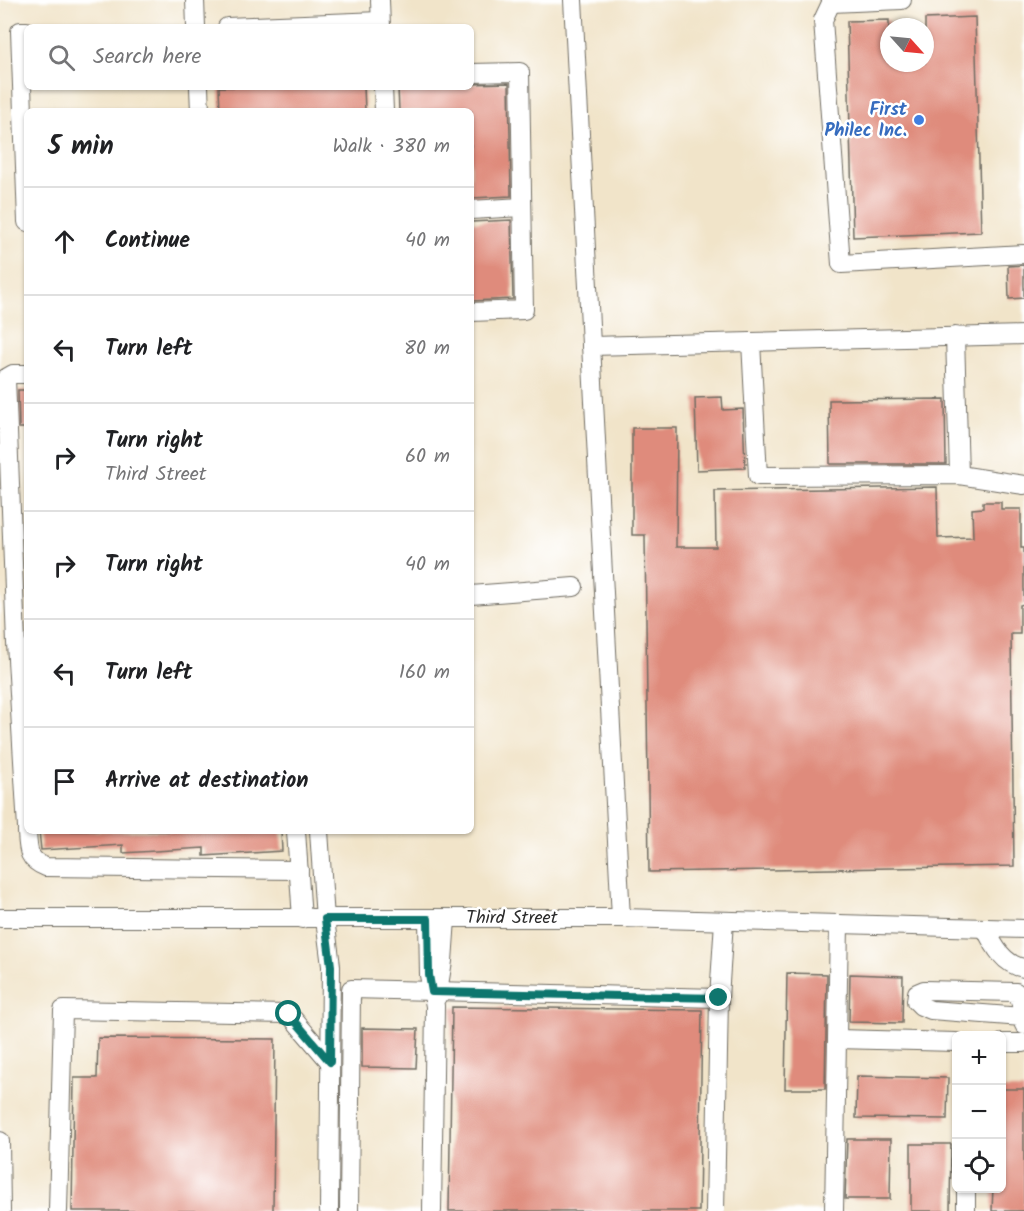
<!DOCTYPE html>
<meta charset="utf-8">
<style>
body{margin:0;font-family:Kalam,sans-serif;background:#f2f2f2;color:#202124}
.controls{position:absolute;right:18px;bottom:18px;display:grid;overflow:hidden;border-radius:9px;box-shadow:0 2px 4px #0004}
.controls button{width:54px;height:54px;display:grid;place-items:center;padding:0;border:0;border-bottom:2px solid #e0e0e0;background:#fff;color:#202124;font:30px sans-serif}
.compass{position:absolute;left:880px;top:18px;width:54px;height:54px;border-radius:50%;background:#fff;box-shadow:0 2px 4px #0004;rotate:117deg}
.stop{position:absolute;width:18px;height:18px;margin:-14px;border:4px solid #0f766e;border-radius:50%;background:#fff}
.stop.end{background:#0f766e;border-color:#fff;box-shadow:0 2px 6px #0008}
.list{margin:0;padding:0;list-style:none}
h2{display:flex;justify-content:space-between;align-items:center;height:78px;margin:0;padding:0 24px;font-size:26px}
h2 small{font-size:20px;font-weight:400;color:#757577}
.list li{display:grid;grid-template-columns:39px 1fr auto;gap:18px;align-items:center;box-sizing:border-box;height:108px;padding:0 24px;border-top:2px solid #e0e0e0}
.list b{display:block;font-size:22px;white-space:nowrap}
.list p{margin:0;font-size:20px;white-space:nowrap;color:#757577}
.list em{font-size:20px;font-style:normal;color:#757577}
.icon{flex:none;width:33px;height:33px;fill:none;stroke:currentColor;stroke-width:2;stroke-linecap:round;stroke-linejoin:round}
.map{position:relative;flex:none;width:1024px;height:1211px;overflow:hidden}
.search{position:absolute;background:#fff;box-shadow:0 2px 4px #0004;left:24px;top:24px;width:450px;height:66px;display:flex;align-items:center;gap:15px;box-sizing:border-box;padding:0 21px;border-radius:9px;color:#757577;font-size:22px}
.panel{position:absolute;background:#fff;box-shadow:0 2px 4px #0004;left:24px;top:108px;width:450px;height:726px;border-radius:9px}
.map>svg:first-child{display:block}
</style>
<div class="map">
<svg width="1024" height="1211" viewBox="0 0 1024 1211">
<rect width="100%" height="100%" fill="#fff"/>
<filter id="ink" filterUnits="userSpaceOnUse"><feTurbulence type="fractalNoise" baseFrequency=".0167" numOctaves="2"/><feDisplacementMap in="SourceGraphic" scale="12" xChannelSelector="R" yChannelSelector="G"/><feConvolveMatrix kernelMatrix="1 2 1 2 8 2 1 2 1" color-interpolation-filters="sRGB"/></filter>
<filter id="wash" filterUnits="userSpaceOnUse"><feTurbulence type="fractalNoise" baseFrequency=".008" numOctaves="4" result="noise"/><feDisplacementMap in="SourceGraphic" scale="24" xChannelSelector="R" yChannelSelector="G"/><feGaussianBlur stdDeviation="1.35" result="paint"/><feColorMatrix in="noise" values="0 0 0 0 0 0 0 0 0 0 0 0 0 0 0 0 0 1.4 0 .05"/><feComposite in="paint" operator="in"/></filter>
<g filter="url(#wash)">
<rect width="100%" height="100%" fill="#f1e4c9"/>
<g id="blocks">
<g fill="#df8b7c">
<path d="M 975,17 L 981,232 L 853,237 L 847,21 L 889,20 L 889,63 L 925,63 L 925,19 Z"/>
<path d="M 509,83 L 511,196 L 471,198 L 471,111 L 399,111 L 398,87 L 471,87 L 471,84 Z"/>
<path d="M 219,87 L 364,87 L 365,111 L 220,111 Z"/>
<path d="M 511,220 L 513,299 L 471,301 L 471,222 Z"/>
<path d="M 1024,265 L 1024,298 L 1009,299 L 1008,266 Z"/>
<path d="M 18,390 L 27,390 L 27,428 L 19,428 Z"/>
<path d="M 722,397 L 723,410 L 743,409 L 745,468 L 697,470 L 695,398 Z"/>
<path d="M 945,399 L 946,464 L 830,464 L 829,400 Z"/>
<path d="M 632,428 L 677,428 L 676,547 L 716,547 L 715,491 L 937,487 L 938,538 L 973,537 L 972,509 L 983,508 L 983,502 L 1001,502 L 1001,509 L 1021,509 L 1021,548 L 1024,548 L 1024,604 L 1020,605 L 1020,634 L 1011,634 L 1014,866 L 649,872 L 645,535 L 632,535 Z"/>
<path d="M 39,831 L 281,831 L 282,851 L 204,856 L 204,848 L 123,853 L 123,845 L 41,850 Z"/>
<path d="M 787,973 L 827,974 L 825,1089 L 785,1089 Z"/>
<path d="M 850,974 L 903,976 L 902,1023 L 849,1022 Z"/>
<path d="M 452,1007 L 702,1010 L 699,1211 L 449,1211 Z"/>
<path d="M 362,1028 L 418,1029 L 416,1068 L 362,1067 Z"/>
<path d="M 98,1038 L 275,1039 L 273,1211 L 72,1211 L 74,1078 L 97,1078 Z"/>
<path d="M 857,1076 L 948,1078 L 947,1119 L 856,1118 Z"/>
<path d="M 1002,1089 L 1024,1089 L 1024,1211 L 992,1211 L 993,1188 L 1002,1188 Z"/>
<path d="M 847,1139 L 891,1139 L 890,1199 L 845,1199 Z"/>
<path d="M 911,1144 L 951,1144 L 950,1211 L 911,1211 Z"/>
</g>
</g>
</g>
<g filter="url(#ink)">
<use href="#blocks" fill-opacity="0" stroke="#706c62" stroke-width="1.5"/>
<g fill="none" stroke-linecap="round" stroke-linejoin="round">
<g stroke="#706c62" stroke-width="20">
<g id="minor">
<path d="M 195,0 L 196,27"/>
<path d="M 380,0 L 381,27"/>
<path d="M 573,0 L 621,918"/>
<path d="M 831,0 L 831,3 L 902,0"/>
<path d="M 831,3 L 823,20 L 841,264 L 1024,254"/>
<path d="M 227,27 L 380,21"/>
<path d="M 27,31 L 20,31 L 27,222"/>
<path d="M 471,73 L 520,72 L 524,310 L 471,312"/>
<path d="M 199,87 L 200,111"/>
<path d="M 383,87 L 384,111"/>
<path d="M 471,210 L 522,207"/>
<path d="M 955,336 L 959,475"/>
<path d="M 751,342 L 758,476 L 959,475 L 1024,485"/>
<path d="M 591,346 L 1024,335"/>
<path d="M 27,374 L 13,374 L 6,378 L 16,643 L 27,828"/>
<path d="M 471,595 L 574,587"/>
<path d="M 27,831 C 28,849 27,860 46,867 L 299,870"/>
<path d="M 296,831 L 302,919"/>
<path d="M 319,831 L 325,919 L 331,966 L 329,1211"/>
<path d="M 0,918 L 621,918 L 1024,929"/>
<path d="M 428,919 L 429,975 L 435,1006 L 432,1211"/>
<path d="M 985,928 C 993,944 1003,965 1024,968"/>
<path d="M 437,997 L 443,961 L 446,919"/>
<path d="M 1022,1017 L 931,1010 L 921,1006 L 916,1001 L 917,993 L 924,990 L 1016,992 C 1023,1000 1021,1015 1024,1025"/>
<path d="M 837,1039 L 956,1042"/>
<path d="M 1002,1043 L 1024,1043"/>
<path d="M 0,1141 L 1,1211"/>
<path d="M 58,1211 L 63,1010 L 289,1014 L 330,1062"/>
<path d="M 349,1211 L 351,989 L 719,998"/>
<path d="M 715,1211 L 719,998 L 724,921"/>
<path d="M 834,1211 L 839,924"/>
<path d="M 966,1211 L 966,1188"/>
</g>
</g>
<use href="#minor" stroke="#fff" stroke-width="18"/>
</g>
</g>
<g fill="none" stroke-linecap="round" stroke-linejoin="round" filter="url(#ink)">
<path stroke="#0f766e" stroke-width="8" d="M 289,1014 L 330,1062 L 331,966 L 325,919 L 428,919 L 429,975 L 432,992 L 719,998"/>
</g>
<circle fill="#3f7fe0" stroke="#fff" stroke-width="2" cx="919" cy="120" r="6"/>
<g text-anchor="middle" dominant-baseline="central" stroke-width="5" stroke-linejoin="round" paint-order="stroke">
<g font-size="18" font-weight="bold" fill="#366cbe" stroke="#fff" text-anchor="end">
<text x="907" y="110">First<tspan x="907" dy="21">Philec Inc.</tspan></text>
</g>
<g font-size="18" fill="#2b2b2b" stroke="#fff">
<text x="512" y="918">Third Street</text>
</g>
</g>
</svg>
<div class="controls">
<button>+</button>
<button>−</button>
<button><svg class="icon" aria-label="locate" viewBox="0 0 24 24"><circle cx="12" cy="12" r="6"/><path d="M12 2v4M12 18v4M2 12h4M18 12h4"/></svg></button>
</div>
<svg class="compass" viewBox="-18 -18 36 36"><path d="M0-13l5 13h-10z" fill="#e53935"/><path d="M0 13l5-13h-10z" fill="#757577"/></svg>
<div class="stop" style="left:289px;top:1014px"></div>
<div class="stop end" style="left:719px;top:998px"></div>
<div class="search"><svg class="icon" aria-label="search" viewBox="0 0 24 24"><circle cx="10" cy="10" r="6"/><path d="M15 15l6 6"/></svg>Search here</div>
<section class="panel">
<h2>5 min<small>Walk · 380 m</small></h2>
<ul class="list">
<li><svg class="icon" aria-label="ahead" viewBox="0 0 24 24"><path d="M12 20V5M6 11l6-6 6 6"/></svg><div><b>Continue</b></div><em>40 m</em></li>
<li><svg class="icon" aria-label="left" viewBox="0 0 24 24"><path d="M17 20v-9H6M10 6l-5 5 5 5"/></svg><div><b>Turn left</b></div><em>80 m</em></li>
<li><svg class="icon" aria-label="right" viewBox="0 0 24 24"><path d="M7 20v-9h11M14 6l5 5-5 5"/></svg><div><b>Turn right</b><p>Third Street</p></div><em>60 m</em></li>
<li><svg class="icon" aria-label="right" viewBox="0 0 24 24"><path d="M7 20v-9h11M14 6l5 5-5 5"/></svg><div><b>Turn right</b></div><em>40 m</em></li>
<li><svg class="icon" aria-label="left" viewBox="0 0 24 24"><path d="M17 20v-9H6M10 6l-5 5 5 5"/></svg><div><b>Turn left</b></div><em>160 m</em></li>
<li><svg class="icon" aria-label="arrive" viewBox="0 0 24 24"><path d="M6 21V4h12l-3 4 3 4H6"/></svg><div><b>Arrive at destination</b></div></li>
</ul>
</section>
</div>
